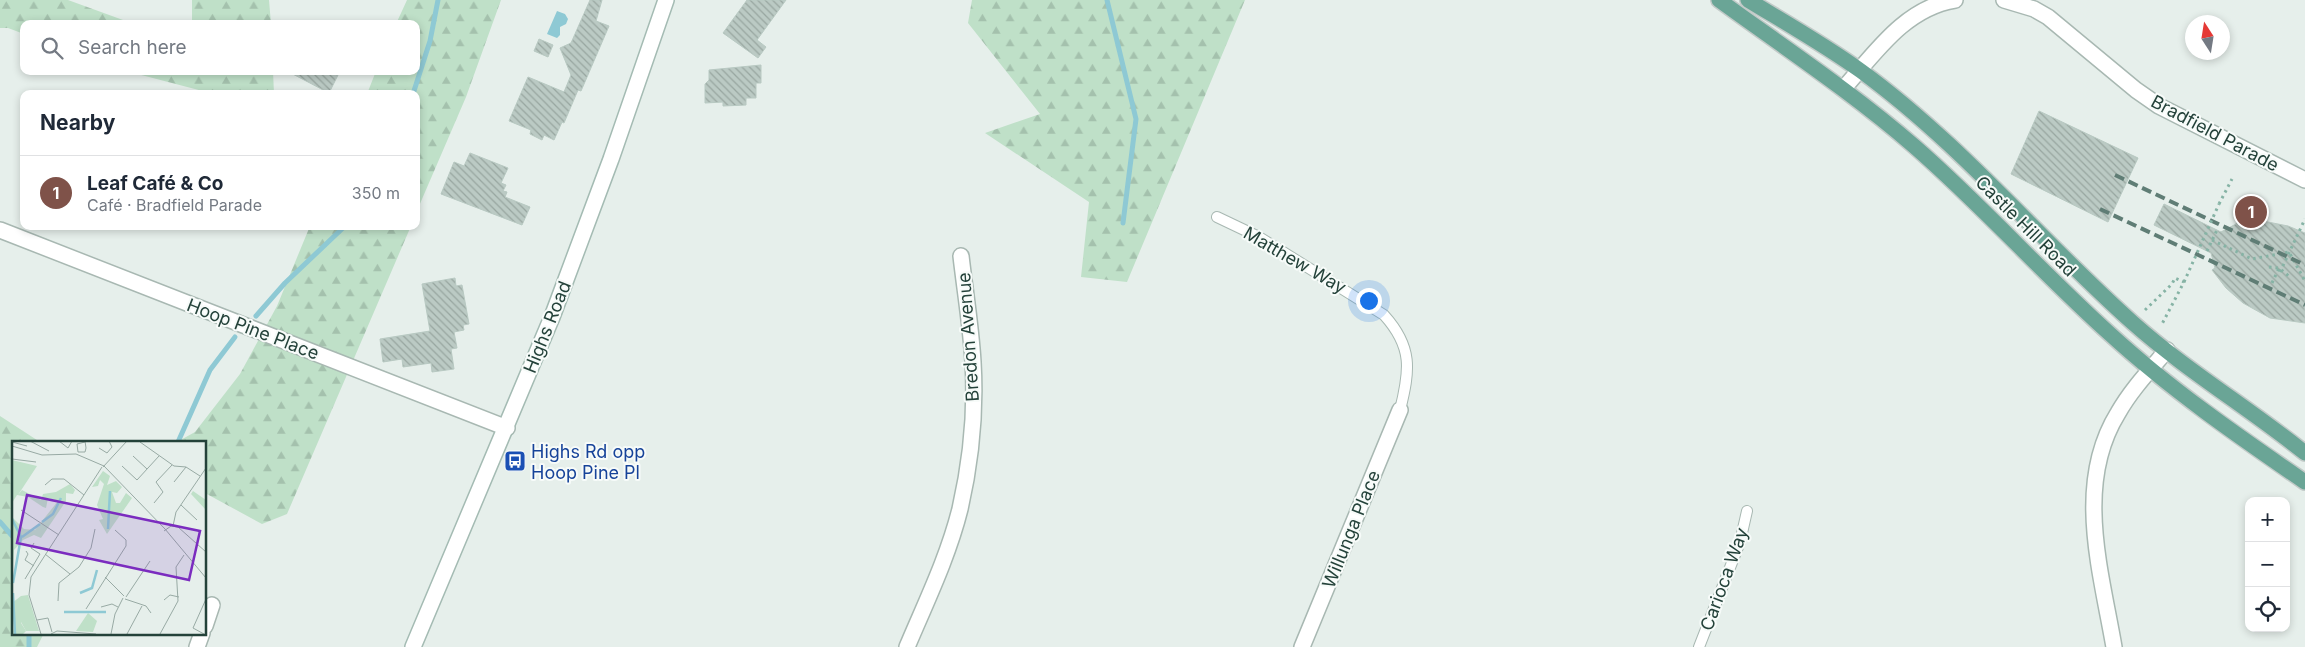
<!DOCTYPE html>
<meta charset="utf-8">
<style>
body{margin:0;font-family:Inter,sans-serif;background:#f6f6f7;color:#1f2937}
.controls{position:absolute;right:15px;bottom:15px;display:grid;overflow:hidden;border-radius:10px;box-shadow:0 2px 8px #0003}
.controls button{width:45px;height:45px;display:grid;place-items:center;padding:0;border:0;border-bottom:1px solid #e0e1e3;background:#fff;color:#1f2937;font:25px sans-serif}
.compass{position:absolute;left:2185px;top:15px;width:45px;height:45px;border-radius:50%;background:#fff;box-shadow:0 2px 8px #0003;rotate:348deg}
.you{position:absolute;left:1368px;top:300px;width:18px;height:18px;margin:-12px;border:4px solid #fff;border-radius:50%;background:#1a73e8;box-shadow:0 0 0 8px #1a73e833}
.badge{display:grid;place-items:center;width:32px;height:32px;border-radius:50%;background:#7f5249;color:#fff;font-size:16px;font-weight:700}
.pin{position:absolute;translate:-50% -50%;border:2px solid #fff;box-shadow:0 1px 5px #0006}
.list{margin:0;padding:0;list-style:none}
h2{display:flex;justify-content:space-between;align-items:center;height:65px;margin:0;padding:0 20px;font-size:21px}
h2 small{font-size:16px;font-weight:400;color:#747a83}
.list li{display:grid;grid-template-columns:32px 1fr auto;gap:15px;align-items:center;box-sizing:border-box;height:75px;padding:0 20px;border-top:1px solid #e0e1e3}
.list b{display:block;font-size:19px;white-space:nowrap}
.list p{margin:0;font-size:16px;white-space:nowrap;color:#747a83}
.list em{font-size:16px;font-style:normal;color:#747a83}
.icon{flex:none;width:28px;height:28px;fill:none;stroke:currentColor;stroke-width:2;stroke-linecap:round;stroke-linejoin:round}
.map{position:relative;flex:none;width:2305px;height:647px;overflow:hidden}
.search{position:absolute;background:#fff;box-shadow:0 2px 8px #0003;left:20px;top:20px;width:400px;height:55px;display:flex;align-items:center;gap:12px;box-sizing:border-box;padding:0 18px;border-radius:10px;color:#747a83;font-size:19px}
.panel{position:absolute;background:#fff;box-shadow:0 2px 8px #0003;left:20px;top:90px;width:400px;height:140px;border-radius:10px}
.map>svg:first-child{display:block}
</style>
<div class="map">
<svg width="2305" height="647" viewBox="0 0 2305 647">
<defs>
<pattern id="forest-firs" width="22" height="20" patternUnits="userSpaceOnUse" patternTransform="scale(1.25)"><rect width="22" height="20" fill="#bfe0c8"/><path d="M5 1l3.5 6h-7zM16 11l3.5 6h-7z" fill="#a4c1ad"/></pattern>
<pattern id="building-back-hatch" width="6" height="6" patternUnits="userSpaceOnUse" patternTransform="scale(1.25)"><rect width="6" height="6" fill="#bbcac4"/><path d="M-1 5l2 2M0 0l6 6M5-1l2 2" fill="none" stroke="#98a6a0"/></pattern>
</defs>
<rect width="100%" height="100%" fill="#e6efeb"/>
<g fill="url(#forest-firs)">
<path d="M 0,0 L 68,0 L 134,24 L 24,24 L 24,34 L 8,28 L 0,28 Z"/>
<path d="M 192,0 L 269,0 L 271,24 L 192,24 Z"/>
<path d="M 407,0 L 501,0 L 466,97 L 416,213 L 416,94 L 367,94 L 376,71 L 416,71 L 416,24 L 396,24 Z"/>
<path d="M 972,0 L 1245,0 L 1127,282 L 1081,277 L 1089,202 L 985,133 L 1040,114 L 968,23 Z"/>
<path d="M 126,71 L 273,71 L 274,94 L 214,94 Z"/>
<path d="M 310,226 L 411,226 L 287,514 L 262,524 L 205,493 L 205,442 L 177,442 L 195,432 L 240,374 L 277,306 Z"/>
<path d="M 0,416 L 40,442 L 14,442 L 14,633 L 44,633 L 37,647 L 0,647 Z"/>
</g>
<path fill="#8ec9d4" d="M 557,11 L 565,14 L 568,19 L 566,24 L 560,27 L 560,35 L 557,38 L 547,34 Z"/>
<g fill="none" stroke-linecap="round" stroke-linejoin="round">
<g stroke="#8ec9d4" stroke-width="5">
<path d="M 1107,0 L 1136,119 L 1123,223"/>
<path d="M 413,94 L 430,41 L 438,0"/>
<path d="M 256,316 L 285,283 L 345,226"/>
<path d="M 178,442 L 210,370 L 235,337"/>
<path d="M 0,522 L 14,538"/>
<path d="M 29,647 L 29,633"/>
</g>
</g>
<g fill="url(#building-back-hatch)" stroke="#b8c9c2">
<path d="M 590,0 L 602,0 L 596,21 L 609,26 L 581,91 L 578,90 L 564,123 L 562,122 L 554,140 L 544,135 L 542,140 L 530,134 L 531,130 L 509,121 L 528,77 L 564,92 L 571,75 L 560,48 L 571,43 Z"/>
<path d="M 747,0 L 786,0 L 757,40 L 766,47 L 758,58 L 723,33 Z"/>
<path d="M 539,39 L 553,45 L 548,57 L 534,51 Z"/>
<path d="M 761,65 L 761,83 L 756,83 L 756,98 L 746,98 L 746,105 L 723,106 L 723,102 L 705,103 L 705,84 L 709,80 L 709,70 Z"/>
<path d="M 287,71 L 340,71 L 329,93 Z"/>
<path d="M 2039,111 L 2138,158 L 2108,222 L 2011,174 Z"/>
<path d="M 470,153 L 508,168 L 501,183 L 506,185 L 503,191 L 507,192 L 505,197 L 530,207 L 522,225 L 441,194 L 454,162 L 464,166 Z"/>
<path d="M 2244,203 L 2262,211 L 2258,220 L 2288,226 L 2305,233 L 2305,323 L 2270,318 L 2243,303 L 2226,288 L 2212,270 L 2215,268 L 2211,253 L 2154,225 L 2164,204 L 2221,232 L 2236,224 Z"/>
<path d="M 455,278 L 456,286 L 462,285 L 469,324 L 463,325 L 464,330 L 454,332 L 457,348 L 451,349 L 454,369 L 432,372 L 431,363 L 403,367 L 402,359 L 383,362 L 380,339 L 430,331 L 422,284 Z"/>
</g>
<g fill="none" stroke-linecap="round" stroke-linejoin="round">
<g stroke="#a8b8b2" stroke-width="12">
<g id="lane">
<path d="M 1217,217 L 1259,237 L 1384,315 C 1413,347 1410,370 1400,410"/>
<path d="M 1699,647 L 1740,542 L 1747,511"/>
</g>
</g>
<g stroke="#a8b8b2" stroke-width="18">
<g id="street">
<path d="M 2004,0 L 2034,9 L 2048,17 L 2136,90 L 2159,106 L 2305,180"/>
<path d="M 1844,88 C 1875,53 1905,8 1955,0"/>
<path d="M 0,230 L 507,428"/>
<path d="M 205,626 L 212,605"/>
<path d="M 197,647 L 202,633"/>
<path d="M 907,647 C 926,602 948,557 960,509 C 971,461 976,411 973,362 C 971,327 965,291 961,256"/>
<path d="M 1302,647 L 1400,410"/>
<path d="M 2114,647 C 2101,571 2074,484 2118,413 C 2131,390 2149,371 2167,350"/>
</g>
</g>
<g stroke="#a4bbb3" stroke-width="18">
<path id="secondary" d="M 413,647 L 552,317 L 611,159 L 666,0"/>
</g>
<g stroke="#c2cac8" stroke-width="18">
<g id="primary">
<path d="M 1719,0 C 1785,48 1853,93 1914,146 C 1983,206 2043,274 2110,334 C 2170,389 2238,436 2305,482"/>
<path d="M 1748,0 C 1786,23 1825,45 1861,71 C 1961,144 2041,241 2133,323 C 2187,371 2249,408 2305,453"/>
</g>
</g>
<g stroke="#86b3a5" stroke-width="3" stroke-dasharray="2.5 4" stroke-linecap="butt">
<path d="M 2219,204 L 2232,179"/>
<path d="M 2212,240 L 2252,259 L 2289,252 L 2305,281"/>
<path d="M 2207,251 L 2217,230"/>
<path d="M 2269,267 L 2279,268 L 2290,277"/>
<path d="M 2280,272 L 2305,219"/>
<path d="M 2272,283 L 2279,268"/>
<path d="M 2145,310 L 2172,284 L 2175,278 L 2184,282 L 2162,324"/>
</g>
<use href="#lane" stroke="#fff" stroke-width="10"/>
<use href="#street" stroke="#fff" stroke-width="15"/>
<use href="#secondary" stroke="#fff" stroke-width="15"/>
<use href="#primary" stroke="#6aa596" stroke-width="15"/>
<g stroke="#5f7d75" stroke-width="4" stroke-dasharray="10 5" stroke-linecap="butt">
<path d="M 2115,175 L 2305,265"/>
<path d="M 2100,209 L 2305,305"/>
</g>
<path stroke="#86b3a5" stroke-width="3" stroke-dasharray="2.5 4" stroke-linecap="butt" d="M 2184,282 L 2219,204"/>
</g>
<defs>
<g id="bus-square" transform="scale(1.125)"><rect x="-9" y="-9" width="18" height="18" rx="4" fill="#1a4fb4" stroke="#f7fbf9"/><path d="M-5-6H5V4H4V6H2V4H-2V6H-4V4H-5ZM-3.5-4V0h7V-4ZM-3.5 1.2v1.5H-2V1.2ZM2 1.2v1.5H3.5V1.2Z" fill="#fff"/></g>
</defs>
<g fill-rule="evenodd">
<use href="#bus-square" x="515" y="461"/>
</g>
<g text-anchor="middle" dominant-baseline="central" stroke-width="4" stroke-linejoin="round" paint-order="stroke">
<g font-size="18" fill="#24423a" stroke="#f7fbf9">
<text transform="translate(2215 133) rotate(28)">Bradfield Parade</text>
<text transform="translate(2026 226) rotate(45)">Castle Hill Road</text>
<text transform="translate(1295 260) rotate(30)">Matthew Way</text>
<text transform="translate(547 327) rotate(-68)">Highs Road</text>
<text transform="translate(253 329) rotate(21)">Hoop Pine Place</text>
<text transform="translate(968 337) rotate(-94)">Bredon Avenue</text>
<text transform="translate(1351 529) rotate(-68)">Willunga Place</text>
<text transform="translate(1724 579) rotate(-70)">Carioca Way</text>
</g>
<g font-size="18" fill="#164399" stroke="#f7fbf9" text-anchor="start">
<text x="531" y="451">Highs Rd opp<tspan x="531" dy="21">Hoop Pine Pl</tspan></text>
</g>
</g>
<g transform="translate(12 441)">
<rect width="194" height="194" fill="#e6efeb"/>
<path d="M 181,50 L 194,59 L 194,69 L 179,53 Z" fill="#bfe0c8"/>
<path d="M 0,19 L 25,25 L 6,54 L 10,49 L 29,59 L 31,53 L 44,51 L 58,43 L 63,49 L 61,53 L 54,52 L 54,60 L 29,97 L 22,94 L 11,99 L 2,109 L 0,141 L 0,76 L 12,88 L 23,89 L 46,60 L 36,57 L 34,67 L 31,66 L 16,56 L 5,54 L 0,62 ZM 91,30 L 98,35 L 95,44 L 104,40 L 110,46 L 105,52 L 100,51 L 104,62 L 108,62 L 114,52 L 120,57 L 95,93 L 87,79 L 91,78 L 85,64 L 92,43 L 88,39 L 86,45 L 80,46 ZM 9,155 L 9,182 L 14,190 L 11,193 L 0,193 L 3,184 L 0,162 Z" fill="#bfe0c8"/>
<path d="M 16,154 L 27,190 L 14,190 L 9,181 L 9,155 ZM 76,172 L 85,180 L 81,191 L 64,190 Z" fill="#bfe0c8"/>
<path fill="none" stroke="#8ec9d4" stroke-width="2.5" d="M 0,78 L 9,96 L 1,142M 30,81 L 41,73 L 49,57M 96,88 L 98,50M 10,96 L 28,83M 1,152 L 3,193M 68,152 L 80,147 L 85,129M 52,171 L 94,171"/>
<path fill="none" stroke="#98aaa4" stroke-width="1" d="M 18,0 L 37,10M 47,0 L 56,7 L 60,0M 73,0 L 74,7 L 73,11 L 66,11 L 65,3 L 73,1M 0,1 L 15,5M 128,1 L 162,25 L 174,26 L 188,35M 0,5 L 30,14 L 64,13 L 92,25 L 153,88 L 194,137M 87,7 L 95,12 L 100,6 L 97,0M 121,15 L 135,28M 0,18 L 24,21M 110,25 L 125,39 L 147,15M 91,26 L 115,0M 162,41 L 174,26M 33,44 L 40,38 L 52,38 L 72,54M 142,62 L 151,51 L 144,41 L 160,24M 169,64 L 185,79M 9,69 L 47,94M 161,85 L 164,71 L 194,27M 152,90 L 159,85 L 166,86 L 194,111M 14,110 L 16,113 L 13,119 L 22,125M 33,113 L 58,133M 93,136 L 112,155M 13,138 L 28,113 L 19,107 L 22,102M 114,156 L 138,120M 113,158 L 134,165 L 139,172M 152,159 L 158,154 L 167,156M 46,160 L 47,142 L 67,126 L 79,107 L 83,88M 89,166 L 100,163 L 106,166M 74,168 L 114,105 L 114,99 L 103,89M 25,179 L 36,177 L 40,191M 29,193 L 17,154 L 19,136 L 90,26M 39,193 L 45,190 L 84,193M 99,193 L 103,173 L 111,157M 115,193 L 130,165M 148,193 L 166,160 L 164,126 L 172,114M 192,193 L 181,187 L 194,158"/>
<path fill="#7b2cbf" fill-opacity="0.15" stroke="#7b2cbf" stroke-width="2.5" d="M 15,54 L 188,90 L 177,139 L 5,102 Z"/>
<rect width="194" height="194" fill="none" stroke="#24423a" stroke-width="2.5"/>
</g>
</svg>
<div class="controls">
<button>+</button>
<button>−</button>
<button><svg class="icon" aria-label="locate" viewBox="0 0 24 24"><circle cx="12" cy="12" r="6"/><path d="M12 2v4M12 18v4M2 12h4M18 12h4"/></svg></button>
</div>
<svg class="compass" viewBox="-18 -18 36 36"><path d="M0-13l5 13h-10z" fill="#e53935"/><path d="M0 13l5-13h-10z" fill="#747a83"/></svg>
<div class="you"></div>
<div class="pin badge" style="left:2251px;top:212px">1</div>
<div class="search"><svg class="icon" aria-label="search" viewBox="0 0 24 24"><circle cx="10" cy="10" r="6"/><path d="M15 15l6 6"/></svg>Search here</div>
<section class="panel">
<h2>Nearby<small></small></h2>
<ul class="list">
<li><span class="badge">1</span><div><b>Leaf Café &amp; Co</b><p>Café · Bradfield Parade</p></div><em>350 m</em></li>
</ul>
</section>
</div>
